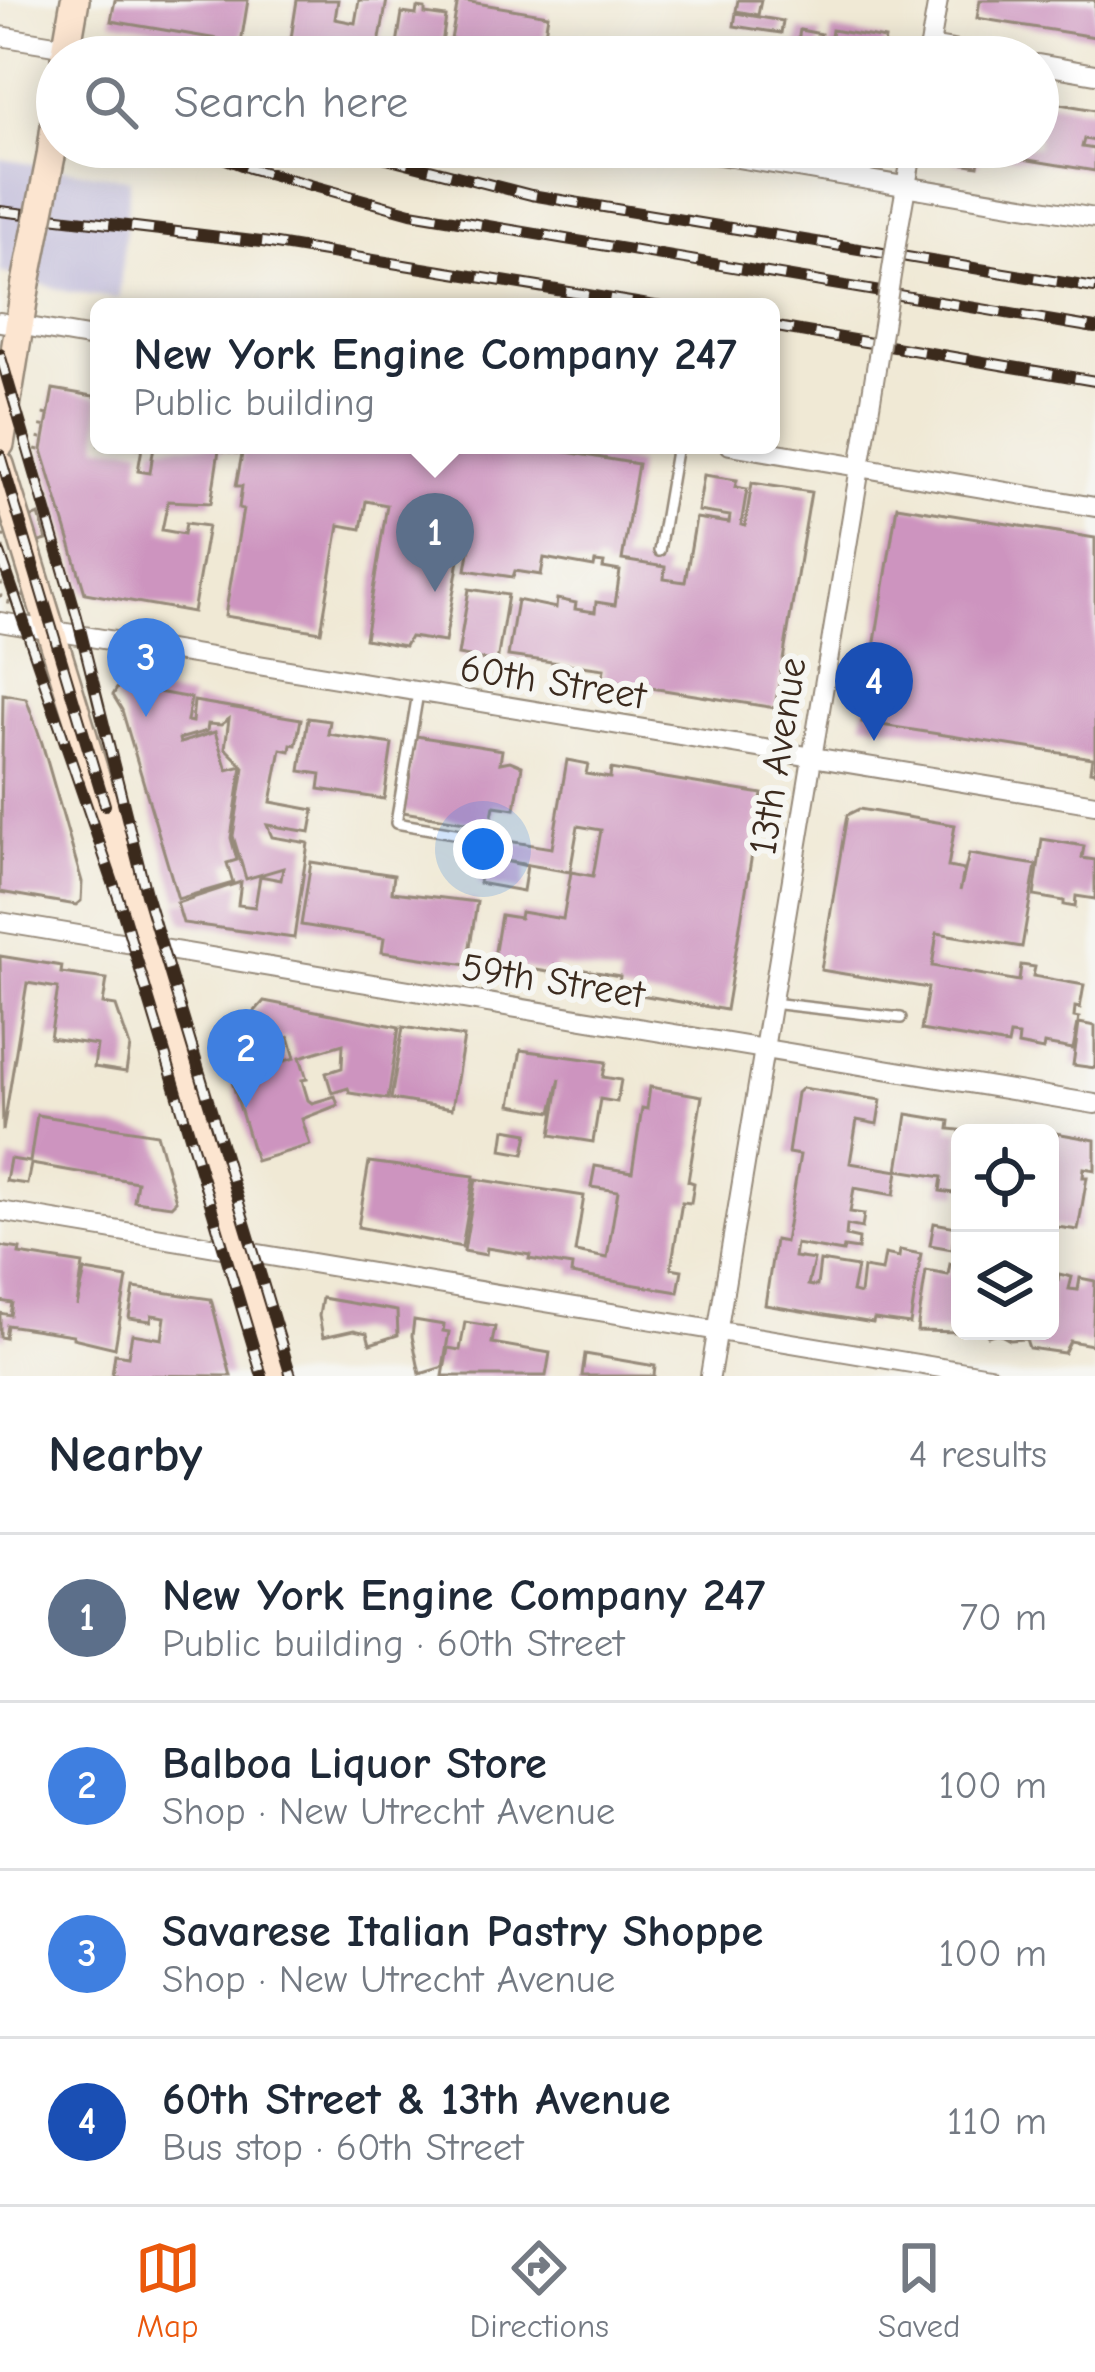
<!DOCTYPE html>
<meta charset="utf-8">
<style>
body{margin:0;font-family:"Comic Neue",sans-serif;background:#f2f2f3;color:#1f2937}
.controls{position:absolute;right:36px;bottom:36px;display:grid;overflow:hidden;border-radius:18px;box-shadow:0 6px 30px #0003}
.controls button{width:108px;height:108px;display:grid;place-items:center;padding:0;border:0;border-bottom:3px solid #e0e1e3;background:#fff;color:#1f2937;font:60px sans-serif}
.you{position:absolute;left:483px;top:849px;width:42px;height:42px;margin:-30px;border:9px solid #fff;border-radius:50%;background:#1a73e8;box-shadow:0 0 0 18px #1a73e833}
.badge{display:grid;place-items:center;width:78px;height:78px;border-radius:50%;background:#ea580c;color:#fff;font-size:39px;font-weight:700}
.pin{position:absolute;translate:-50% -99px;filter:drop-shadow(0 3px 6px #0008)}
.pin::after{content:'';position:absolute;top:63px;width:42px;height:36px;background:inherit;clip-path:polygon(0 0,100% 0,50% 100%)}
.popup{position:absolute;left:90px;top:298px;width:690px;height:156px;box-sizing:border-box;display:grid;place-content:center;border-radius:18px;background:#fff;filter:drop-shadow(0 3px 9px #0005);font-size:39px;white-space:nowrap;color:#747a83}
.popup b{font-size:45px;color:#1f2937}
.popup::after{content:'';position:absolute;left:50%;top:100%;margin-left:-24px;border:24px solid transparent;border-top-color:#fff}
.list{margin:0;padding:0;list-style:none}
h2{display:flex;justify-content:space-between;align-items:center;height:156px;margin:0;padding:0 48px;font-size:51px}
h2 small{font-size:39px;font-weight:400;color:#747a83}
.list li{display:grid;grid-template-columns:78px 1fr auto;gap:36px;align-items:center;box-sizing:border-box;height:168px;padding:0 48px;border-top:3px solid #e0e1e3}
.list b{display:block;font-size:45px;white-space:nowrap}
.list p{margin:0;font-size:39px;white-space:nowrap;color:#747a83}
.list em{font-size:39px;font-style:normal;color:#747a83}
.icon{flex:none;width:66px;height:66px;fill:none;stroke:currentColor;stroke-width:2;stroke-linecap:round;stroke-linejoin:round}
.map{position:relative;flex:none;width:1095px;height:1376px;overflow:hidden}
.search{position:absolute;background:#fff;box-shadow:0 6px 30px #0003;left:36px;right:36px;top:36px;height:132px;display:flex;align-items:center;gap:30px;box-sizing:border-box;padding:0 42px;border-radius:66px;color:#747a83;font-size:45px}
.sheet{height:828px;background:#fff}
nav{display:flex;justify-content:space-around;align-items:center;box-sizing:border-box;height:168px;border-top:3px solid #e0e1e3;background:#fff;font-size:33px;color:#747a83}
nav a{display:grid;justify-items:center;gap:6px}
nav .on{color:#ea580c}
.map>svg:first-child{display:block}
</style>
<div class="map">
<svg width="1095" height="1376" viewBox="0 0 1095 1376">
<rect width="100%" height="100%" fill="#f6f6f2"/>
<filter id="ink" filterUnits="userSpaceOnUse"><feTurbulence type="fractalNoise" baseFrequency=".00833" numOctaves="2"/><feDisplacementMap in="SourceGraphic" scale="24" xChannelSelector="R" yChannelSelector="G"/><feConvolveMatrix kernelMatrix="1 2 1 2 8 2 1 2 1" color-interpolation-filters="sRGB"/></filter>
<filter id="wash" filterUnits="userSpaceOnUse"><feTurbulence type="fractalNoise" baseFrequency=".004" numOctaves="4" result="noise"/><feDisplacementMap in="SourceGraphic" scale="48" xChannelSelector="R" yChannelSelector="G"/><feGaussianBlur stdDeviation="2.7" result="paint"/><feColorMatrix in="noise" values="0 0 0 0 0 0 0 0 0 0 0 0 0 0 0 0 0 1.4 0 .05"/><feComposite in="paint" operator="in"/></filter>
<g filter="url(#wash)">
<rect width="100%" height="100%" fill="#f0e9d5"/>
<path fill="#c5c0db" d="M 0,159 L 130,179 L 119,299 L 69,292 L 0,272 Z"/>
<g id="blocks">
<g fill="#cd94bf" fill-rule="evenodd">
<path d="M 115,0 L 248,0 L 241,43 L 111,21 Z"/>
<path d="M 297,0 L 338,0 L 335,19 L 355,23 L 359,0 L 387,0 L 377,55 L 350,51 L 349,57 L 329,57 L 329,53 L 308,50 L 307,54 L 289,51 Z"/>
<path d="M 458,0 L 548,15 L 541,57 L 448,57 Z"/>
<path d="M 738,0 L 761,0 L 758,15 L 736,11 Z"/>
<path d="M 980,0 L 1095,0 L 1095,37 L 977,18 Z"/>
<path d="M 417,8 L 425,9 L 425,14 L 446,17 L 440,57 L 395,57 L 402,13 L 416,15 Z"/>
<path d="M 736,13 L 783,21 L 781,33 L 734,26 Z"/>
<path d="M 800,30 L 821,34 L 816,57 L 800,57 L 801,53 L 796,52 Z"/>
<path d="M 832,30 L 885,39 L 882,57 L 856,57 L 858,51 L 844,48 L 843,57 L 828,57 Z"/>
<path d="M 584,36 L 598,39 L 596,51 L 602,52 L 601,57 L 571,57 L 573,46 L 582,47 Z"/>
<path d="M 684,44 L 719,49 L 718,57 L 683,57 Z"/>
<path d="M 737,46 L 768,51 L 767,57 L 736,57 Z"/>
<path d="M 1038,100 L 1095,110 L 1095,141 L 1084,139 L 1082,147 L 1095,149 L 1095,171 L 980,152 L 978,166 L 954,162 L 956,147 L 1038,147 Z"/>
<path d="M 53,389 L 99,397 L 99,445 L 142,448 L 138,471 L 150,473 L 154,445 L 525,445 L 638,464 L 622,560 L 665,567 L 664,579 L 685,582 L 696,518 L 729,523 L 730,516 L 698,511 L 704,475 L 737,480 L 735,487 L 747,489 L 741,525 L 745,526 L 752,483 L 811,492 L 775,708 L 602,680 L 604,669 L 508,656 L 517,600 L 556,608 L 557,599 L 576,603 L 575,609 L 595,612 L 596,602 L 615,605 L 620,571 L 603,568 L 604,563 L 595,562 L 594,567 L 544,558 L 541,575 L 515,571 L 513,577 L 466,570 L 472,535 L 427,528 L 425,541 L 461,548 L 445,642 L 410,637 L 405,646 L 365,639 L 387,505 L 366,501 L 361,529 L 339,525 L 321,632 L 225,616 L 243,509 L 239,508 L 242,486 L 236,486 L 242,454 L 219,450 L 211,503 L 168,501 L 162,530 L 184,534 L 186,523 L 208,526 L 193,612 L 85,593 L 42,450 Z"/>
<path d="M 897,506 L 1095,538 L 1095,772 L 1090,771 L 1092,758 L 862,722 Z"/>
<path d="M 39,515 L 47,540 L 36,543 L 29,518 Z"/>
<path d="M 469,589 L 508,595 L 497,662 L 458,655 Z"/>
<path d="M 119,685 L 191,698 L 187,721 L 192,722 L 194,701 L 301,719 L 296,745 L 291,744 L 290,751 L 281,749 L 271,802 L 314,810 L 310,832 L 267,825 L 272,837 L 308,843 L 294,938 L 183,923 L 177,903 L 241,882 L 238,905 L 255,907 L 260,876 L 281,880 L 283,868 L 246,879 L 233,836 L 244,767 L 225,748 L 229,719 L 221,725 L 208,724 L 207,731 L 179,739 L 180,743 L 215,732 L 227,770 L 242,766 L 231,838 L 237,860 L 227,863 L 233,883 L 178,899 L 122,710 L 113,695 Z"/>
<path d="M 3,694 L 26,698 L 42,743 L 82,882 L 81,901 L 76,905 L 0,892 Z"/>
<path d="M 308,718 L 330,721 L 328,734 L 392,744 L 384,799 L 319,789 L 321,774 L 300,771 Z"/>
<path d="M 416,736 L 502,750 L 500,763 L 510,761 L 522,766 L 515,809 L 494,806 L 490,826 L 403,812 Z"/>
<path d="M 567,760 L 588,764 L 586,774 L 610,778 L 611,769 L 762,794 L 726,1010 L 618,991 L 620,976 L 555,965 L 554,973 L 512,966 L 511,972 L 492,969 L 501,915 L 520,918 L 521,912 L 563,919 L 571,872 L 593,876 L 601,830 L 578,826 L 570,872 L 500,860 L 527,866 L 523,891 L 479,883 L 488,838 L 552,848 Z"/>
<path d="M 859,809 L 955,825 L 948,867 L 964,870 L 960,891 L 969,854 L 1036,865 L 1022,947 L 937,933 L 932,966 L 1019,981 L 1021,965 L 1035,967 L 1033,976 L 1084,985 L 1080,1008 L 1075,1007 L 1074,1017 L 1079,1018 L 1073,1049 L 1044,1044 L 1043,1050 L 1018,1045 L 1019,1036 L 1010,1035 L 1008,1045 L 921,1030 L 928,988 L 821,970 L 847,815 Z"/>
<path d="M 1042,839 L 1084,846 L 1082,858 L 1095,860 L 1095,899 L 1076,896 L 1075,907 L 1064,905 L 1064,901 L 1034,896 Z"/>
<path d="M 311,862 L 394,875 L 392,892 L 477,902 L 467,965 L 382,952 L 384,938 L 301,925 Z"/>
<path d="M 0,956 L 62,966 L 61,973 L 107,979 L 103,1004 L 116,1006 L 130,1047 L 126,1072 L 94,1067 L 97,1045 L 50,1038 L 58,988 L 27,983 L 3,1131 Z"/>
<path d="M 264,1001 L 399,1027 L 388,1099 L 350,1093 L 348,1088 L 332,1093 L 326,1073 L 342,1068 L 343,1044 L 300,1057 L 307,1079 L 302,1080 L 308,1100 L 312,1103 L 335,1096 L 338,1105 L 302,1119 L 310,1145 L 256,1161 L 218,1035 L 250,1026 L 248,1019 ZM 289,1037 L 295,1058 L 285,1061 L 279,1040 Z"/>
<path d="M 1079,1023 L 1095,1026 L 1095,1068 L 1073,1065 Z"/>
<path d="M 403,1027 L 464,1037 L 452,1109 L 391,1099 Z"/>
<path d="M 521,1050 L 606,1062 L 603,1077 L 621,1080 L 617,1102 L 600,1099 L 593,1142 L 551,1135 L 560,1078 L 552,1112 L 511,1105 Z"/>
<path d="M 650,1087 L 702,1096 L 688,1181 L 694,1183 L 691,1203 L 682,1202 L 671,1268 L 682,1270 L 678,1292 L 571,1274 L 572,1266 L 529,1259 L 530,1255 L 487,1248 L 486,1255 L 464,1251 L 476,1179 L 584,1196 L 575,1252 L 607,1258 L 618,1191 L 591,1187 L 595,1166 L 632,1172 L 642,1108 L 647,1109 Z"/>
<path d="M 802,1088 L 881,1100 L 877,1124 L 857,1120 L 850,1163 L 898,1171 L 894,1195 L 854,1188 L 850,1212 L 864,1214 L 862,1228 L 847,1225 L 846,1236 L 859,1239 L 858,1249 L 844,1247 L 843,1252 L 796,1244 L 794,1257 L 814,1260 L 808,1285 L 813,1286 L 817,1286 L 820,1261 L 857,1267 L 852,1292 L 860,1294 L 863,1268 L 882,1271 L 885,1254 L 899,1257 L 900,1250 L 921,1254 L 910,1324 L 874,1319 L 873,1323 L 765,1305 L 775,1240 L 785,1242 L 800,1155 L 788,1153 L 797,1093 Z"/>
<path d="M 907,1114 L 950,1121 L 949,1129 L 960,1130 L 960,1194 L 940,1191 L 942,1177 L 898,1170 Z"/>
<path d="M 37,1115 L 157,1134 L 176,1201 L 171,1206 L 134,1201 L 137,1182 L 31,1164 L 27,1184 L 6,1181 L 10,1159 L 30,1162 Z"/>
<path d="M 505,1129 L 528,1133 L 524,1154 L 502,1150 Z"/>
<path d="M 1050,1132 L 1095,1140 L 1095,1170 L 1084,1168 L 1083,1177 L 1087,1177 L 1078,1230 L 1050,1226 Z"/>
<path d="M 369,1162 L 474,1176 L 462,1247 L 358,1227 Z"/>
<path d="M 934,1223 L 956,1227 L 952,1249 L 930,1245 Z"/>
<path d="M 0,1246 L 20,1249 L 19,1254 L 83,1264 L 77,1306 L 85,1271 L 127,1278 L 115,1348 L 73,1338 L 73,1335 L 7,1325 L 5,1338 L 0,1337 L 0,1313 L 10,1315 L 12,1303 L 0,1301 Z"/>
<path d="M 950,1264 L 960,1266 L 960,1332 L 917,1331 L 926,1271 L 948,1275 Z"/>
<path d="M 1059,1274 L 1072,1277 L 1069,1289 L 1078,1290 L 1080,1278 L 1095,1281 L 1092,1345 L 1070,1341 L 1064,1353 L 1029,1348 L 1026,1339 L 1010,1340 L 997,1333 L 988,1336 L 984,1331 L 1050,1331 L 1050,1279 L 1058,1280 Z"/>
<path d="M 134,1288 L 211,1299 L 231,1376 L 112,1375 L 115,1354 L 128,1356 L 132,1334 L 162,1339 L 165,1317 L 152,1315 L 151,1321 L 129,1318 Z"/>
<path d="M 322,1298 L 397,1311 L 398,1335 L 370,1344 L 367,1333 L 354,1330 L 323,1337 L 319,1316 Z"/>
<path d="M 414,1320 L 444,1325 L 443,1331 L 449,1332 L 443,1367 L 420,1374 L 412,1336 Z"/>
<path d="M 465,1322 L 495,1327 L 492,1343 L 550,1353 L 546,1376 L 443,1376 L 448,1348 L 460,1350 Z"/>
<path d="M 585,1354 L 655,1366 L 654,1376 L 582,1376 Z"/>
</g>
</g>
</g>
<g filter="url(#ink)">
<use href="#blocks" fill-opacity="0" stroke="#968a7a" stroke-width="3"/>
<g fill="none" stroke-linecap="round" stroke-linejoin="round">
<g stroke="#968a7a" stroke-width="14">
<g id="lane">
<path d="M 659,551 L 677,445"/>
<path d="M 418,693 L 396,823 L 483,838"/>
<path d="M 771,1003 L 901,1018"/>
</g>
</g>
<g stroke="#968a7a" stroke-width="22">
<g id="street">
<path d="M 0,36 L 127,57"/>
<path d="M 930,46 L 994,57"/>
<path d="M 928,57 L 938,0"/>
<path d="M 1038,64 L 1095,74"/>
<path d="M 672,147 L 1095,218"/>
<path d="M 899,226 L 913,147"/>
<path d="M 0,322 L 99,339"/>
<path d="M 730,445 L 1095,507"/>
<path d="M 0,622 L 1095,804"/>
<path d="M 0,922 L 1095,1104"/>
<path d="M 0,1211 L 989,1376"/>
<path d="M 710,1376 L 866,431"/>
</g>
</g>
<g stroke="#968a7a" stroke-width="32">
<g id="secondary">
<path d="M 65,57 L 75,0"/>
<path d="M 51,156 L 57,110"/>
<path d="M 0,444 L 26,283"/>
<path d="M 0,465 L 279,1376"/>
</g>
</g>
<g stroke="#968a7a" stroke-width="4.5" stroke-dasharray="3 9" stroke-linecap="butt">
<path d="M 37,451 L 46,409"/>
<path d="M 43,486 L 49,505"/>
<path d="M 4,515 L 10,518 L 25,602 L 21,605 L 3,601 L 0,597 Z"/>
</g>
<use href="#lane" stroke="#fff" stroke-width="9"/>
<use href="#street" stroke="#fff" stroke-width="18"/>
<use href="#secondary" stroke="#fce5d0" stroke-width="27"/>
<g stroke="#3b2a1e" stroke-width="12">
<g id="rail">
<path d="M 344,147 L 531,195 L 1095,288"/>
<path d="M 205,151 L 249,168 L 411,213 L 1095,328"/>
<path d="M 0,211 L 270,243 L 661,307"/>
<path d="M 771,326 L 1095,381"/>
<path d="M 0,354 L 77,617 L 146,894 L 291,1376"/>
<path d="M 0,455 L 105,805"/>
<path d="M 0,553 L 119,900 L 262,1376"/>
</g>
</g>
<use href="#rail" stroke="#f6f6f2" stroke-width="8" stroke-dasharray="22" stroke-linecap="butt"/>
<g stroke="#968a7a" stroke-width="22" stroke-linecap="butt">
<path id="street-bridge" d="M 866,431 L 899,226"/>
</g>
<g stroke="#968a7a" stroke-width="32" stroke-linecap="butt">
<path id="secondary-bridge" d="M 26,283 L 51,156"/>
</g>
<use href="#street-bridge" stroke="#fff" stroke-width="18"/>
<use href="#secondary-bridge" stroke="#fce5d0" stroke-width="27"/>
</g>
</g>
<g text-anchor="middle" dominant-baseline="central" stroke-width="12" stroke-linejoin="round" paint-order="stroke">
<g font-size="39" fill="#3b2a1e" stroke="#f6f6f2">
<text transform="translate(553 682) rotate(9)">60th Street</text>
<text transform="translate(778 756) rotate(-81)">13th Avenue</text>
<text transform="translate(553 981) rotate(9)">59th Street</text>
</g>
</g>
</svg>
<div class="controls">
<button><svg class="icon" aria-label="locate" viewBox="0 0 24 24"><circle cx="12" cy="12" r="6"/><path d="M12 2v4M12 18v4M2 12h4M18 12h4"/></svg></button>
<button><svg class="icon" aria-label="layers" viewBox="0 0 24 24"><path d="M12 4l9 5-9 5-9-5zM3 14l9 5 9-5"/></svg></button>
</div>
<div class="you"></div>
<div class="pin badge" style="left:435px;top:592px;background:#5c6f8a">1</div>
<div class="popup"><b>New York Engine Company 247</b>Public building</div>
<div class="pin badge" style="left:246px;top:1108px;background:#3f7fe0">2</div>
<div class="pin badge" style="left:146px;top:717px;background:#3f7fe0">3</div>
<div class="pin badge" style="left:874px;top:741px;background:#1a4fb4">4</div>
<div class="search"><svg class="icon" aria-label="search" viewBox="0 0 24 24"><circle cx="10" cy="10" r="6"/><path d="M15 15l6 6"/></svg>Search here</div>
</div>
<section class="sheet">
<h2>Nearby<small>4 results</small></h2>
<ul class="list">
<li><span class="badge" style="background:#5c6f8a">1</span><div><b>New York Engine Company 247</b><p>Public building · 60th Street</p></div><em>70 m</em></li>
<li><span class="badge" style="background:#3f7fe0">2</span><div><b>Balboa Liquor Store</b><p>Shop · New Utrecht Avenue</p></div><em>100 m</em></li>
<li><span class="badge" style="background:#3f7fe0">3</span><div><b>Savarese Italian Pastry Shoppe</b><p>Shop · New Utrecht Avenue</p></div><em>100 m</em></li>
<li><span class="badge" style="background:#1a4fb4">4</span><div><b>60th Street &amp; 13th Avenue</b><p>Bus stop · 60th Street</p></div><em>110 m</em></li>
</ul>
</section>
<nav>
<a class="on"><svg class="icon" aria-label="map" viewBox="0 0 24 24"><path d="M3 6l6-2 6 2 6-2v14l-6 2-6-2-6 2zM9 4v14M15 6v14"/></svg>Map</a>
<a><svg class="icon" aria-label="directions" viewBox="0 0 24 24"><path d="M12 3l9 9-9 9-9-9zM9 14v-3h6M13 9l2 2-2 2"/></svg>Directions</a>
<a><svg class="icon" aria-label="saved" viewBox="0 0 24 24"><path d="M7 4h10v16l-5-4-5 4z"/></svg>Saved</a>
</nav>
